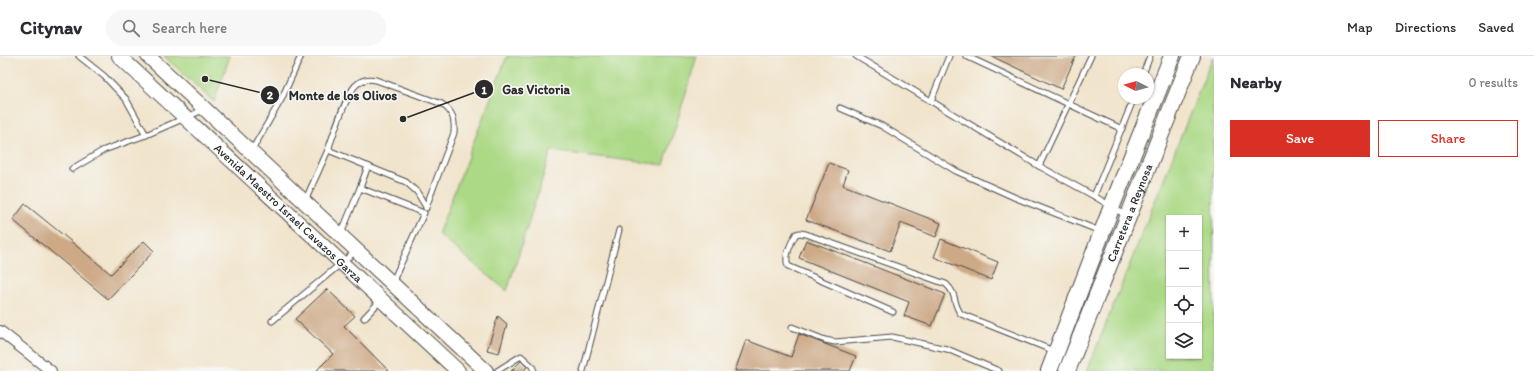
<!DOCTYPE html>
<meta charset="utf-8">
<style>
body{margin:0;font-family:Itim,sans-serif;background:#f7f7f7;color:#2b2b33}
.controls{position:absolute;right:12px;bottom:12px;display:grid;overflow:hidden;border-radius:0px;box-shadow:0 1px 3px #0004}
.controls button{width:36px;height:36px;display:grid;place-items:center;padding:0;border:0;border-bottom:1px solid #e1e1e2;background:#fff;color:#2b2b33;font:20px sans-serif}
.compass{position:absolute;left:1118px;top:12px;width:36px;height:36px;border-radius:50%;background:#fff;box-shadow:0 1px 3px #0004;rotate:276deg}
.list{margin:0;padding:0;list-style:none}
h2{display:flex;justify-content:space-between;align-items:center;height:52px;margin:0;padding:0 16px;font-size:17px}
h2 small{font-size:13px;font-weight:400;color:#7c7c81}
.actions{display:flex;gap:8px;padding:12px 16px}
.actions a{flex:1;padding:9px 0;border:1px solid #d93025;border-radius:0px;text-align:center;font-size:14px;color:#d93025}
.actions .main{background:#d93025;color:#fff}
.icon{flex:none;width:22px;height:22px;fill:none;stroke:currentColor;stroke-width:2;stroke-linecap:round;stroke-linejoin:round}
.map{position:relative;flex:none;width:1214px;height:315px;overflow:hidden}
header{display:flex;align-items:center;gap:24px;box-sizing:border-box;height:56px;padding:0 20px;background:#fff;border-bottom:1px solid #e1e1e2}
header strong{font-size:19px}
nav{display:flex;gap:22px;margin-inline-start:auto;font-size:14px}
.search{width:280px;height:36px;background:#f7f7f7;display:flex;align-items:center;gap:10px;box-sizing:border-box;padding:0 14px;border-radius:22px;color:#7c7c81;font-size:15px}
main{display:flex}
aside{flex:1;background:#fff}
.map>svg:first-child{display:block}
</style>
<header>
<strong>Citynav</strong>
<div class="search"><svg class="icon" aria-label="search" viewBox="0 0 24 24"><circle cx="10" cy="10" r="6"/><path d="M15 15l6 6"/></svg>Search here</div>
<nav><a>Map</a><a>Directions</a><a>Saved</a></nav>
</header>
<main>
<div class="map">
<svg width="1214" height="315" viewBox="0 0 1214 315">
<rect width="100%" height="100%" fill="#f6f6f2"/>
<filter id="ink" filterUnits="userSpaceOnUse"><feTurbulence type="fractalNoise" baseFrequency=".025" numOctaves="2"/><feDisplacementMap in="SourceGraphic" scale="8" xChannelSelector="R" yChannelSelector="G"/><feConvolveMatrix kernelMatrix="1 2 1 2 8 2 1 2 1" color-interpolation-filters="sRGB"/></filter>
<filter id="wash" filterUnits="userSpaceOnUse"><feTurbulence type="fractalNoise" baseFrequency=".012" numOctaves="4" result="noise"/><feDisplacementMap in="SourceGraphic" scale="16" xChannelSelector="R" yChannelSelector="G"/><feGaussianBlur stdDeviation="0.9" result="paint"/><feColorMatrix in="noise" values="0 0 0 0 0 0 0 0 0 0 0 0 0 0 0 0 0 1.4 0 .05"/><feComposite in="paint" operator="in"/></filter>
<g filter="url(#wash)">
<rect width="100%" height="100%" fill="#f1e4cc"/>
<g fill="#abd985" stroke="#6b8258" fill-rule="evenodd">
<path d="M 164,0 L 230,0 L 214,46 Z"/>
<path d="M 507,0 L 697,0 L 664,109 L 551,95 L 507,235 L 438,178 Z"/>
<path d="M 1213,0 L 1214,315 L 1087,315 ZM 1169,162 L 1199,162 L 1199,300 L 1169,300 Z"/>
</g>
<g id="blocks">
<g fill="#cda986">
<path d="M 991,0 L 1076,0 L 1061,33 Z"/>
<path d="M 829,107 L 848,114 L 843,129 L 941,167 L 936,181 L 901,167 L 890,195 L 806,164 Z"/>
<path d="M 25,148 L 111,218 L 144,185 L 154,195 L 108,243 L 13,164 Z"/>
<path d="M 941,183 L 998,206 L 991,224 L 934,201 Z"/>
<path d="M 806,184 L 945,238 L 932,270 L 904,260 L 909,246 L 799,202 Z"/>
<path d="M 327,233 L 355,260 L 344,270 L 389,315 L 316,315 L 333,298 L 295,263 Z"/>
<path d="M 498,260 L 507,268 L 499,297 L 487,294 Z"/>
<path d="M 799,278 L 856,300 L 850,315 L 735,315 L 746,284 L 791,301 Z"/>
<path d="M 521,305 L 527,311 L 523,315 L 511,315 Z"/>
</g>
</g>
</g>
<g filter="url(#ink)">
<use href="#blocks" fill-opacity="0" stroke="#494743" stroke-width="1"/>
<g fill="none" stroke-linecap="round" stroke-linejoin="round">
<g stroke="#494743" stroke-width="7">
<g id="service">
<path d="M 79,0 L 104,20 L 126,43 L 146,79"/>
<path d="M 856,0 L 1039,110 L 1094,140 L 1127,160"/>
<path d="M 966,0 L 1122,73"/>
<path d="M 1143,18 L 1150,0"/>
<path d="M 931,45 L 949,0"/>
<path d="M 840,52 L 882,70 L 956,115 L 1016,142 L 1100,175"/>
<path d="M 252,94 L 281,44 L 301,0"/>
<path d="M 328,94 C 333,80 346,38 356,29 C 362,23 368,22 376,24 L 442,48 C 453,56 455,63 454,77 L 426,151"/>
<path d="M 1039,110 L 1091,0"/>
<path d="M 72,113 L 104,94 L 146,79 L 203,54"/>
<path d="M 360,132 L 368,110"/>
<path d="M 1094,140 L 1134,42"/>
<path d="M 305,145 L 328,94 L 406,126 L 417,136 L 426,151 L 426,152"/>
<path d="M 341,178 L 360,132 L 424,157 L 392,227"/>
<path d="M 893,256 L 788,210 C 784,201 791,186 796,178 L 800,177 L 806,178 L 946,228 C 958,239 952,247 961,258 L 1054,295"/>
<path d="M 364,262 L 381,244"/>
<path d="M 272,265 L 356,195"/>
<path d="M 792,271 L 825,284 L 835,286 L 892,281 L 947,293 L 999,315"/>
<path d="M 497,315 L 521,300 L 532,310 L 534,315"/>
<path d="M 583,315 L 619,174"/>
</g>
</g>
<g stroke="#494743" stroke-width="12">
<path id="minor" d="M 0,275 L 51,315"/>
</g>
<g stroke="#494743" stroke-width="16">
<g id="secondary">
<path id="s1" d="M 119,0 L 458,315"/>
<path d="M 148,0 L 486,315"/>
</g>
</g>
<g stroke="#494743" stroke-width="18">
<g id="primary">
<path d="M 1049,315 L 1112,150 L 1172,0"/>
<path id="s2" d="M 1067,315 L 1192,0"/>
</g>
</g>
<use href="#service" stroke="#fff" stroke-width="5"/>
<use href="#minor" stroke="#fff" stroke-width="10"/>
<use href="#secondary" stroke="#fff" stroke-width="14"/>
<use href="#primary" stroke="#fff" stroke-width="16"/>
</g>
</g>
<g text-anchor="middle" dominant-baseline="central" stroke-width="3.5" stroke-linejoin="round" paint-order="stroke">
<g font-size="12" fill="#2b2b2b" stroke="#f6f6f2">
<text stroke="none"><textPath href="#s1" startOffset="231">Avenida Maestro Israel Cavazos Garza</textPath></text>
<text stroke="none"><textPath href="#s2" startOffset="170">Carretera a Reynosa</textPath></text>
</g>
</g>
<path fill="none" stroke="#2b2b2b" stroke-width="1.5" d="M403 63L484 33M205 23L270 39"/>
<g fill="#2b2b2b" stroke="#f6f6f2" stroke-width="1.5">
<circle cx="403" cy="63" r="4"/>
<circle cx="205" cy="23" r="4"/>
<circle cx="484" cy="33" r="10"/>
<circle cx="270" cy="39" r="10"/>
</g>
<g font-size="12" text-anchor="middle" font-weight="bold" fill="#fff">
<text x="484" y="38">1</text>
<text x="270" y="43">2</text>
</g>
<g font-size="13" text-anchor="middle" font-weight="bold" fill="#2b2b2b" stroke="#f6f6f2" stroke-width="3.5" stroke-linejoin="round" paint-order="stroke">
<text x="536" y="38">Gas Victoria</text>
<text x="343" y="44">Monte de los Olivos</text>
</g>
</svg>
<div class="controls">
<button>+</button>
<button>−</button>
<button><svg class="icon" aria-label="locate" viewBox="0 0 24 24"><circle cx="12" cy="12" r="6"/><path d="M12 2v4M12 18v4M2 12h4M18 12h4"/></svg></button>
<button><svg class="icon" aria-label="layers" viewBox="0 0 24 24"><path d="M12 4l9 5-9 5-9-5zM3 14l9 5 9-5"/></svg></button>
</div>
<svg class="compass" viewBox="-18 -18 36 36"><path d="M0-13l5 13h-10z" fill="#e53935"/><path d="M0 13l5-13h-10z" fill="#7c7c81"/></svg>
</div>
<aside>
<h2>Nearby<small>0 results</small></h2>
<ul class="list">
</ul>
<div class="actions"><a class="main">Save</a><a>Share</a></div>
</aside>
</main>
